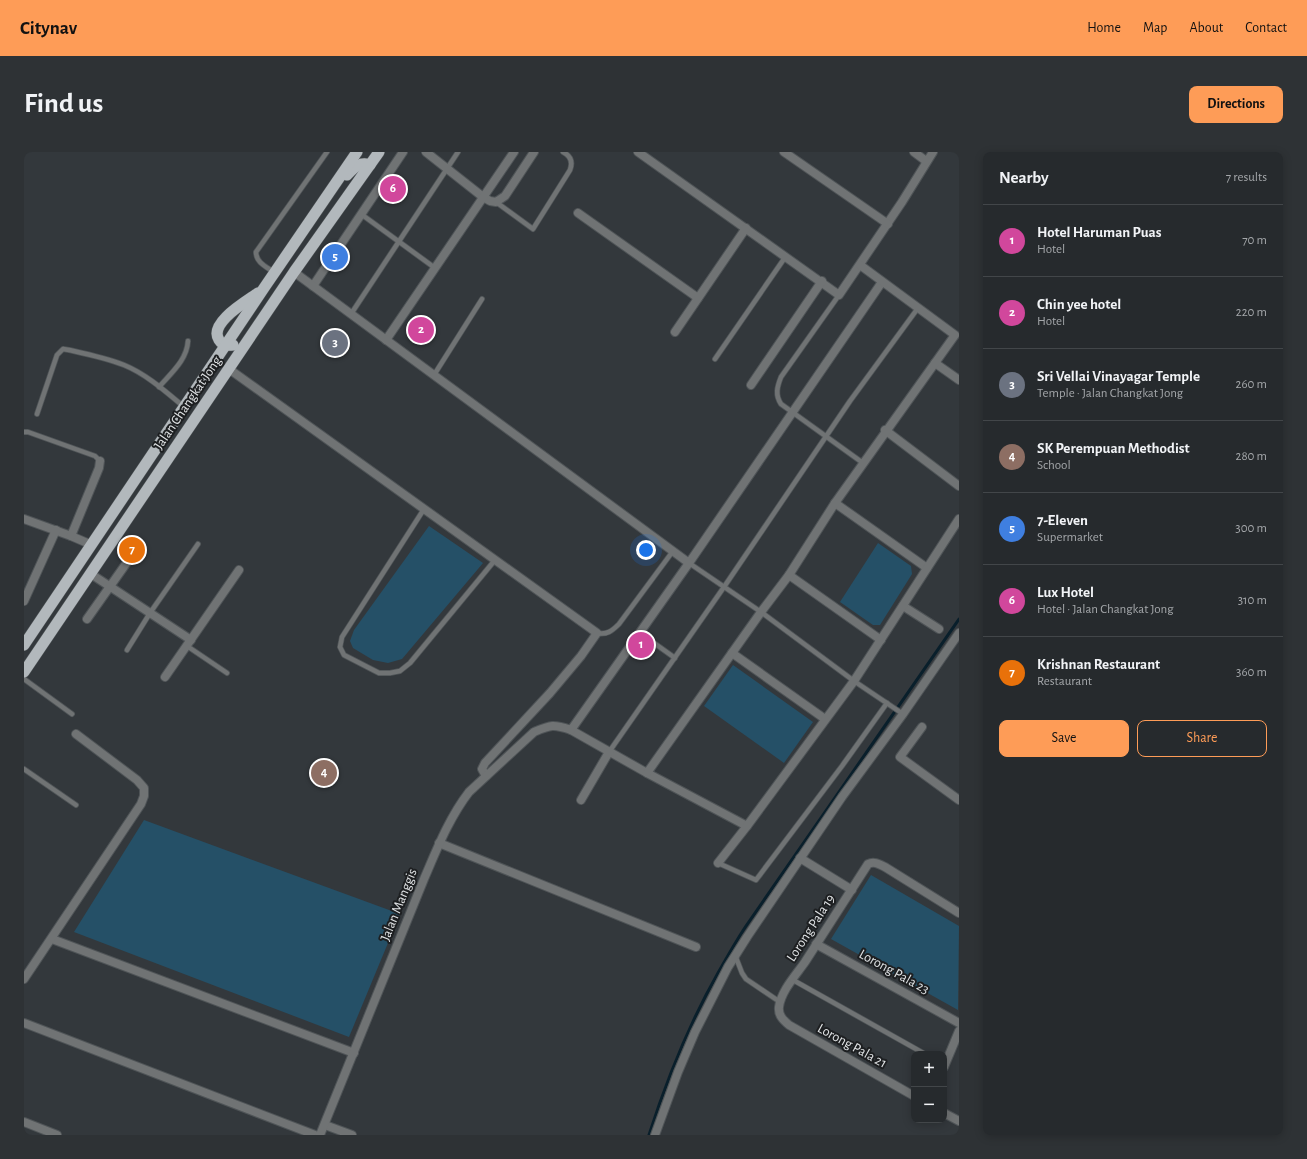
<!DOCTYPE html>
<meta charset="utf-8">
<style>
body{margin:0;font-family:"Alegreya Sans",sans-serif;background:#2e3235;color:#f1f3f6}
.controls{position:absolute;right:12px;bottom:12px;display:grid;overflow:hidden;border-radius:8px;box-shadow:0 2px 10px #0003}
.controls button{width:36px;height:36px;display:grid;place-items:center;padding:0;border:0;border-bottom:1px solid #424649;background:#262a2d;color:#f1f3f6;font:20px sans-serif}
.you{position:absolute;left:622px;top:398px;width:14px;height:14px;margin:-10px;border:3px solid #fff;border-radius:50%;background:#1a73e8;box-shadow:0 0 0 6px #1a73e833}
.badge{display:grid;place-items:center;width:26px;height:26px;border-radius:50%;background:#fe9c57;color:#fff;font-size:13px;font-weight:700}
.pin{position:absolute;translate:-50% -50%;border:2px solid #fff;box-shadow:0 1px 4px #0006}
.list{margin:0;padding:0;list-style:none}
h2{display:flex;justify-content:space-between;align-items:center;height:52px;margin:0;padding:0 16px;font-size:17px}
h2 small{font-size:13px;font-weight:400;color:#a4a7aa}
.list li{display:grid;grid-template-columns:26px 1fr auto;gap:12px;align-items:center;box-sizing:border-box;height:72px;padding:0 16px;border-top:1px solid #424649}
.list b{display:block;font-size:15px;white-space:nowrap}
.list p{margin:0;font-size:13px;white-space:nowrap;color:#a4a7aa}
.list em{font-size:13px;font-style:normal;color:#a4a7aa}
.actions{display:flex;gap:8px;padding:12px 16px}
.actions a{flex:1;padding:9px 0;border:1px solid #fe9c57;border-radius:8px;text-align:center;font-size:14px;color:#fe9c57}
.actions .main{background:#fe9c57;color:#111}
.map{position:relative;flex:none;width:935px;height:983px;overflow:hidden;border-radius:8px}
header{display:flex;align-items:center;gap:24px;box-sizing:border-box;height:56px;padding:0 20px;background:#fe9c57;color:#111}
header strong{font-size:19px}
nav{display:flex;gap:22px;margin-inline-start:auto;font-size:14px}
.intro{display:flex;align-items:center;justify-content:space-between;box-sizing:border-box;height:96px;padding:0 24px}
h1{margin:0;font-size:28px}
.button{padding:10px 18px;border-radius:8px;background:#fe9c57;color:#111;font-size:14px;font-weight:700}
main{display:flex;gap:24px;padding:0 24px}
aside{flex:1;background:#262a2d;border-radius:8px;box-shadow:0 2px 10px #0003}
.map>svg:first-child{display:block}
</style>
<header>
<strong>Citynav</strong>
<nav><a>Home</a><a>Map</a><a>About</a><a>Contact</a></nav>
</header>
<div class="intro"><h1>Find us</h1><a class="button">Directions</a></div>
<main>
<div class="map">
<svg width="935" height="983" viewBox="0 0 935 983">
<rect width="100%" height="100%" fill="#33383c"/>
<g fill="#255067">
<path d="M 405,374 L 459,411 L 378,507 L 364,511 L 349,508 L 329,496 L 326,489 L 330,478 Z"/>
<path d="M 854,391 L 887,414 L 888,422 L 856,473 L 849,473 L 816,450 Z"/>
<path d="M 709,513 L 789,570 L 760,611 L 680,554 Z"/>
<path d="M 120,668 L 376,762 L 325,885 L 50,780 Z"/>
<path d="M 847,723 L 935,774 L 934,858 L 807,787 Z"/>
</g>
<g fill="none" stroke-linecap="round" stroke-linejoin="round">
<path stroke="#091f2b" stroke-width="3" d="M 625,983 C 643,927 665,872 694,821 C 703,805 712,789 722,774 L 935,467"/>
<g stroke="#4f5457" stroke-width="6">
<g id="service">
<path d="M 472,50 L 509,77 L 546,18 C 549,10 547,4 539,0"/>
<path d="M 337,62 L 411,116"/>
<path d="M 251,121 C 243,115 232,111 232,100 L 303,0"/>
<path d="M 815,143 L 757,225 C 753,235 751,243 757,252 L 839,311"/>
<path d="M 327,162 L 434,0"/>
<path d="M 691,207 L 762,104"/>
<path d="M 410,223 L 458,147"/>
<path d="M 135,235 C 147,221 163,208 164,189"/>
<path d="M 13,262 L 33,203 L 39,197 L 45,198 C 63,202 82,206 100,213 C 122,222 141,239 159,254"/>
<path d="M 0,280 L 4,280 L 71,304 L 76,309"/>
<path d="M 400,357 L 318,485 L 316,495 L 320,503 L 355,521 L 366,521 L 376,519 L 386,511 L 471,408"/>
<path d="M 665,411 L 737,460 L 830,529 L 879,562"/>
<path d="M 573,481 C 583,483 588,479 595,472 L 649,399"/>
<path d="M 616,481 L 651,506"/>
<path d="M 163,494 L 203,521"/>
<path d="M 103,498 L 126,461 L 174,392"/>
<path d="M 0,527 L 48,562"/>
<path d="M 585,600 L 700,435 L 826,249 L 894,156"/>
<path d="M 0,617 L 52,653"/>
<path d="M 694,711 L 732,728 L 818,614 L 863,551"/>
<path d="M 711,803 L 718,821 L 722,827 L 756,850"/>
<path d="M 769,828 L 901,902"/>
</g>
</g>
<g stroke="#4f5457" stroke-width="10">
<g id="minor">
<path d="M 402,0 L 459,45 L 466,49 L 472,50 L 481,44 L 510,0"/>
<path d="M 614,0 L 815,143 L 878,50 L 909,0"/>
<path d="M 760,0 L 864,72"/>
<path d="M 890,0 L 902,9"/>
<path d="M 554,61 L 674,146"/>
<path d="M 289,134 L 379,0"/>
<path d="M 651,180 L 722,76"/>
<path d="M 362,188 L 490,0"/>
<path d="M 911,211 L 935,228"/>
<path d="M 205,217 L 573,481 L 557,504 L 526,541 L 461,611 L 458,617 L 462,624"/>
<path d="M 727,233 L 798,129"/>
<path d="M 861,278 L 935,334"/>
<path d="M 811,351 L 903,416"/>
<path d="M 0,367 L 47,384 L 68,393"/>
<path d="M 47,384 L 75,316 L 76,309"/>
<path d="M 665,411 L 858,130"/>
<path d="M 67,422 L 167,488"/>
<path d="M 765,423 L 857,488"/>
<path d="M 0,449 L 32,378"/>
<path d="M 879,454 L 915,477"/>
<path d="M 63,467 L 111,399"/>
<path d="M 708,501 L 801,567"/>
<path d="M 141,525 L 215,418"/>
<path d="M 898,575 L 876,605 L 935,648"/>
<path d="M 547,578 L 623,621 L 723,674"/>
<path d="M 623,621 L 737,460 L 765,423 L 811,351 L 931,183 L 836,113"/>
<path d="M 557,648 L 585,600"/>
<path d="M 415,691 L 672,795"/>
<path d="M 776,706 L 828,738"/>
<path d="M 694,711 L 723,674 L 830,529 L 935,367"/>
<path d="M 28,787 L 330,901"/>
<path d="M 792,792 L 935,871"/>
<path d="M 0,827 L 117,652 L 120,644 L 120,636 L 113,628 L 52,582"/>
<path d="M 0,871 L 291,983"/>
<path d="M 920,915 L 935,879"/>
<path d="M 890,944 L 765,873 C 759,868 754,863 755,855 C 757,839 772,823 781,810 C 802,777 823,745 844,712 C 850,709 855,712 861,715 L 935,761"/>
<path d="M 920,961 L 935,969"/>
<path d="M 0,970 L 33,983"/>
<path d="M 301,973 L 328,983"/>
<path d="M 631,983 L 654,920 L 671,880 L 704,815 L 723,785 L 818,645 L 879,562 L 935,481"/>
</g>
</g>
<g stroke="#4f5457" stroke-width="10">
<path id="tertiary" d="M 270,120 L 665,411 L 547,578 C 529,572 527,573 510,580 L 445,640 C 425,666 413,697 400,727 L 296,983"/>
</g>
<g stroke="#4f5457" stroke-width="12">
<g id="trunk">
<path d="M 323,23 C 330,16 336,9 346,13"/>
<path d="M 209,193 C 203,194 198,193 195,188 C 184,171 223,149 234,141"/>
<path d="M 0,493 L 240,136 L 333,0"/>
<path d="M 0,520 L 270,120 L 355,0"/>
</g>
</g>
<use href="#service" stroke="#707374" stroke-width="4.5"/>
<use href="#minor" stroke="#707374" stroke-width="8"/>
<use href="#tertiary" stroke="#707374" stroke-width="8"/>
<use href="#trunk" stroke="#b2b8bc" stroke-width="11"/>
</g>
<g text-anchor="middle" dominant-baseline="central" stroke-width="4" stroke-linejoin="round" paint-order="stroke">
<g font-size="14" fill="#e1e4e6" stroke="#1d1f21">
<text transform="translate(164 251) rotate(-56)">Jalan Changkat Jong</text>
<text transform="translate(375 753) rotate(-68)">Jalan Manggis</text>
<text transform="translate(787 776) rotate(-57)">Lorong Pala 19</text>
<text transform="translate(870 820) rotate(29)">Lorong Pala 23</text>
<text transform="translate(828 894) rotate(29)">Lorong Pala 21</text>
</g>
</g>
</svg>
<div class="controls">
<button>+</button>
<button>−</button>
</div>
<div class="you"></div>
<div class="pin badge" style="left:617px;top:493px;background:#d1479c">1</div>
<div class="pin badge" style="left:397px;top:178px;background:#d1479c">2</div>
<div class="pin badge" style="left:311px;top:191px;background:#6b7280">3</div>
<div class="pin badge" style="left:300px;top:621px;background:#8d6e63">4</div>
<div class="pin badge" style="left:311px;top:105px;background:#3f7fe0">5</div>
<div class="pin badge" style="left:369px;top:37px;background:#d1479c">6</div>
<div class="pin badge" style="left:108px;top:398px;background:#e8710a">7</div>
</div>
<aside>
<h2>Nearby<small>7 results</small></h2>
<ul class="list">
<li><span class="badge" style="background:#d1479c">1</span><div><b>Hotel Haruman Puas</b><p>Hotel</p></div><em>70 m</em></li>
<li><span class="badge" style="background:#d1479c">2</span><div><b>Chin yee hotel</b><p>Hotel</p></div><em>220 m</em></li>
<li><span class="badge" style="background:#6b7280">3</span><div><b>Sri Vellai Vinayagar Temple</b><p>Temple · Jalan Changkat Jong</p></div><em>260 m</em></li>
<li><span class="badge" style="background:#8d6e63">4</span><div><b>SK Perempuan Methodist</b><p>School</p></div><em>280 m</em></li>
<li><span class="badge" style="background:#3f7fe0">5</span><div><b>7-Eleven</b><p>Supermarket</p></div><em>300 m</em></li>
<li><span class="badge" style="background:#d1479c">6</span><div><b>Lux Hotel</b><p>Hotel · Jalan Changkat Jong</p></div><em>310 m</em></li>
<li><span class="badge" style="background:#e8710a">7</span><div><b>Krishnan Restaurant</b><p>Restaurant</p></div><em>360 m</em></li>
</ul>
<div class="actions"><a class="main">Save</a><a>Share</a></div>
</aside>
</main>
